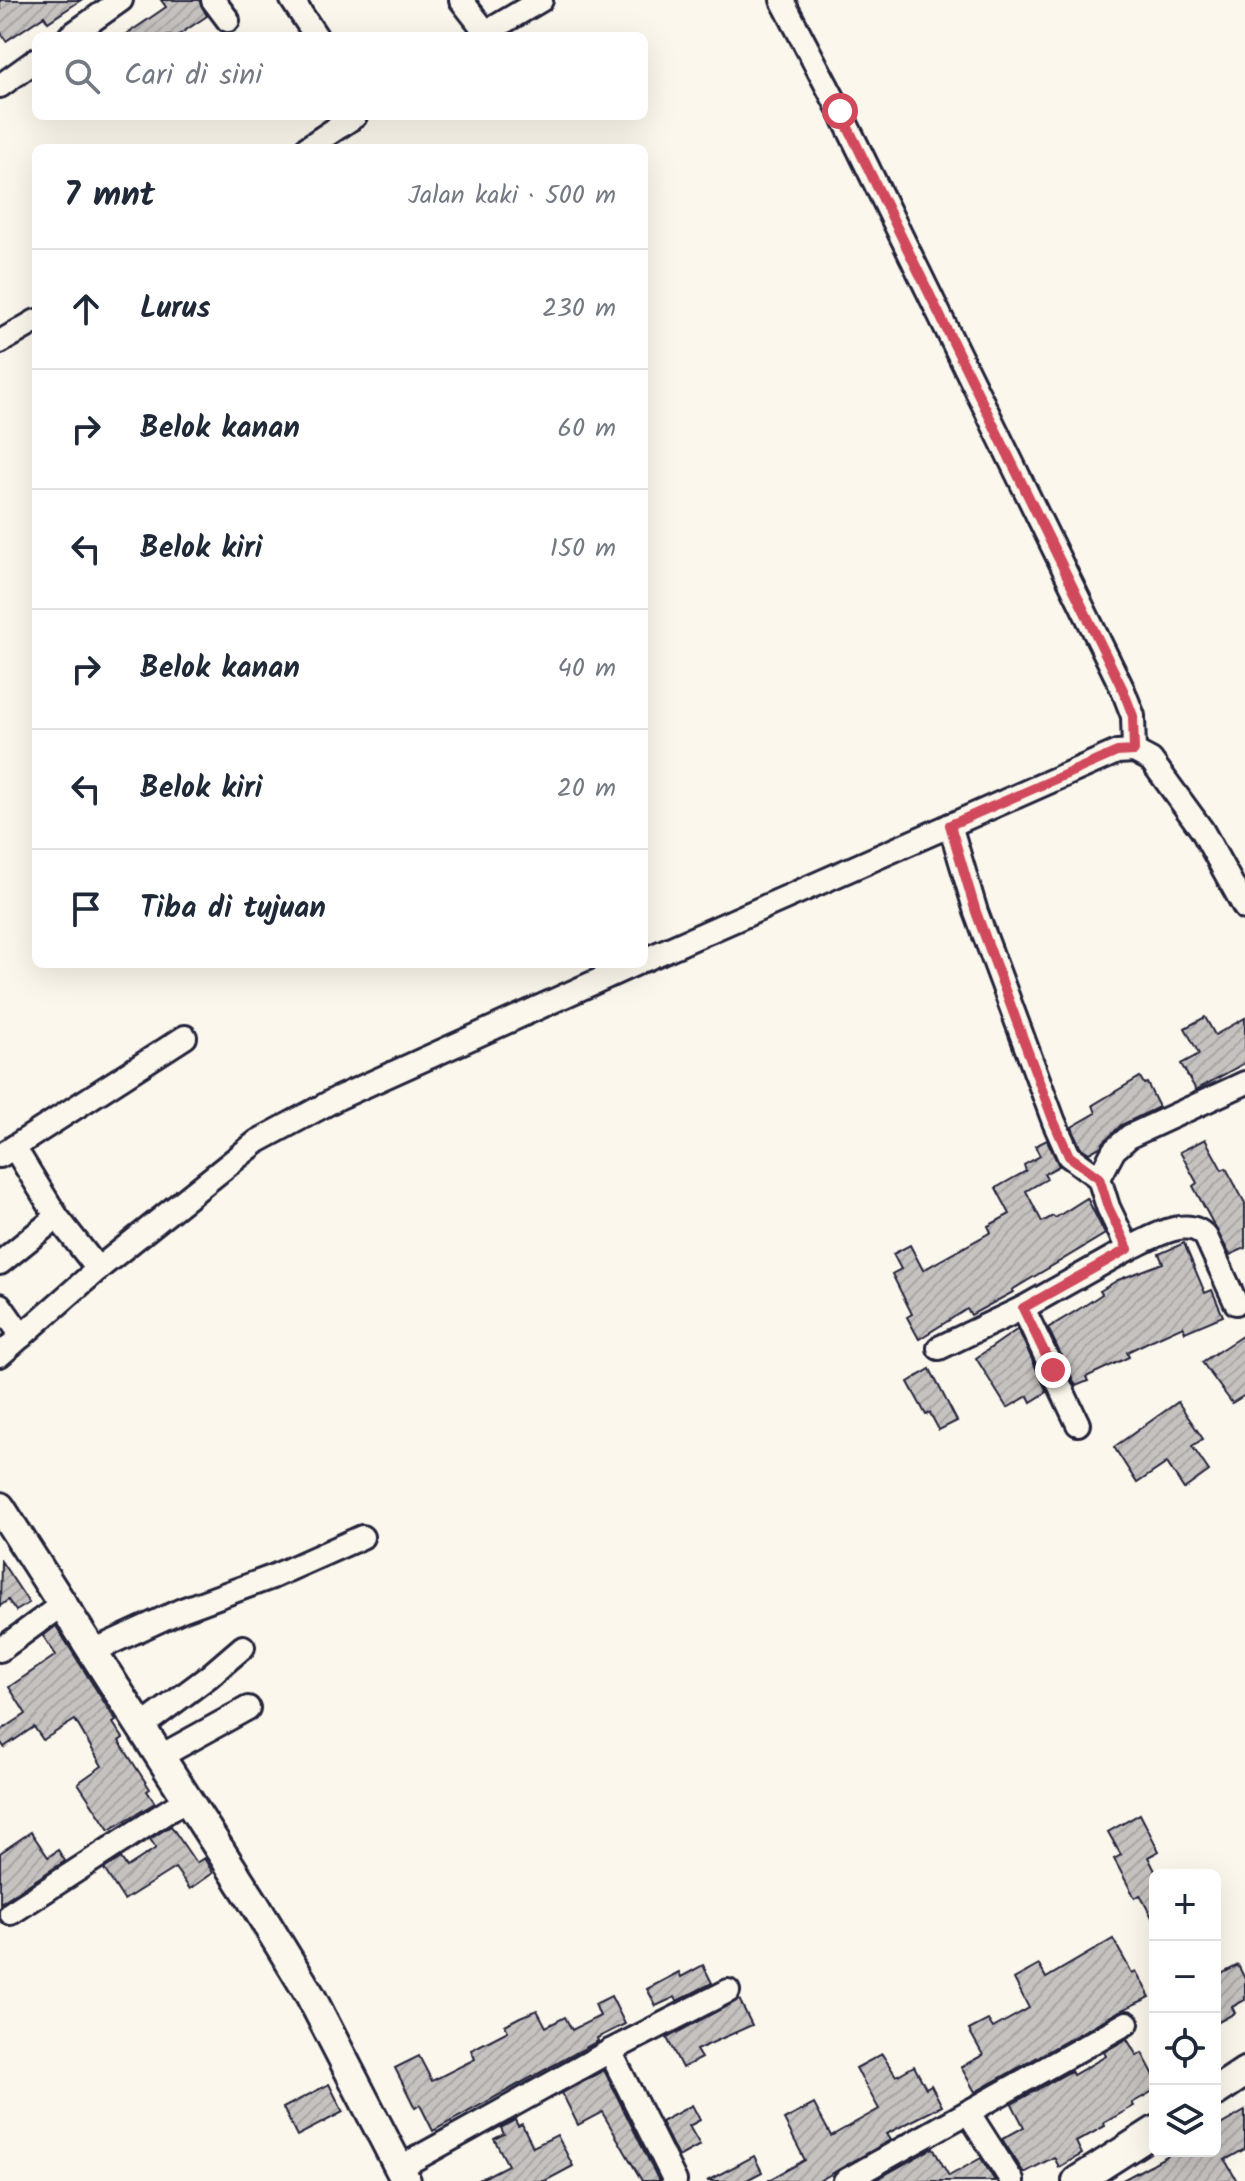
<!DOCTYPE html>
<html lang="id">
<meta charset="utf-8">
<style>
body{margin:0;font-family:Kalam,sans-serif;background:#f2f2f3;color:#1f2937}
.controls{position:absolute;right:24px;bottom:24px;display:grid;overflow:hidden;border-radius:12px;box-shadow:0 8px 32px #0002}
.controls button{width:72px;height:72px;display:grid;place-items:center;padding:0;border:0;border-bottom:2px solid #e0e1e3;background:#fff;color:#1f2937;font:40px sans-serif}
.stop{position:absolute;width:24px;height:24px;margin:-18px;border:6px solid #d1495b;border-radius:50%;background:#fff}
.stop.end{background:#d1495b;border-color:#fff;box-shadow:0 2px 8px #0008}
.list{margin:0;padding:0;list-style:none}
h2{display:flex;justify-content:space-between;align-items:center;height:104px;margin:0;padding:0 32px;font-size:34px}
h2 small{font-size:26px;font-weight:400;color:#747a83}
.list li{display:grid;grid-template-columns:52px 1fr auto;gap:24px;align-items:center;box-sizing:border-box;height:120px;padding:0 32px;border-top:2px solid #e0e1e3}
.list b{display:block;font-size:30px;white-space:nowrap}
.list em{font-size:26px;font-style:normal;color:#747a83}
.icon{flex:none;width:44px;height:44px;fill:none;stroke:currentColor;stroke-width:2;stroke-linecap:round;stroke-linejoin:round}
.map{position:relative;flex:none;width:1245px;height:2181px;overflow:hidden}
.search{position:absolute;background:#fff;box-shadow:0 8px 32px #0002;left:32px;top:32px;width:616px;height:88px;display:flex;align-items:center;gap:20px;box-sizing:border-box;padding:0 28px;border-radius:12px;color:#747a83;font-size:30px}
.panel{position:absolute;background:#fff;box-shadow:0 8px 32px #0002;left:32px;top:144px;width:616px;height:824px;border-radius:12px}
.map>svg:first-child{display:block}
</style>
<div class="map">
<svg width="1245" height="2181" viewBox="0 0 1245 2181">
<defs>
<pattern id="building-hatch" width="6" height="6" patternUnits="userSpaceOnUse" patternTransform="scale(2)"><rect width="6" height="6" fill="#c6c2c0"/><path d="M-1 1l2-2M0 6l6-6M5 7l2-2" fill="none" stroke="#aaa6a6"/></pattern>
</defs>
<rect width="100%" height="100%" fill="#fbf7ec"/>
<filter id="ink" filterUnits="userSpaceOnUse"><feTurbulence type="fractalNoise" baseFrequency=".0125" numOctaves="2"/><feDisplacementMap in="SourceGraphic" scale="16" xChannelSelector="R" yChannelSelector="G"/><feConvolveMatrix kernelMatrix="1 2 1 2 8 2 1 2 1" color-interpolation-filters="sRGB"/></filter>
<g filter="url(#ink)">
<g fill="url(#building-hatch)" stroke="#22223b" stroke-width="2">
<path d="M 0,0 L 81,0 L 48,22 L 44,16 L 6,41 L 0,31 Z"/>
<path d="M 161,0 L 199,0 L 207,16 L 177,36 L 124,36 L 166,7 Z"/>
<path d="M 1205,1017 L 1215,1035 L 1245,1018 L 1245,1063 L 1196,1090 L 1181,1064 L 1199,1054 L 1185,1028 Z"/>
<path d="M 1140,1077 L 1144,1084 L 1147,1083 L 1159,1107 L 1121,1125 L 1100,1147 L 1089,1153 L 1080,1147 L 1072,1127 L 1096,1113 L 1093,1105 Z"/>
<path d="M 1205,1139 L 1222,1170 L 1226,1168 L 1245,1203 L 1245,1248 L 1230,1255 L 1193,1186 L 1197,1183 L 1180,1152 Z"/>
<path d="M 1047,1140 L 1059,1166 L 1044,1174 L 1047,1179 L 1026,1191 L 1042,1222 L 1053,1216 L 1055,1218 L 1087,1198 L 1105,1234 L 1012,1290 L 1013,1292 L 971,1315 L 967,1309 L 919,1339 L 907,1317 L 912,1314 L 892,1274 L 901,1269 L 893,1254 L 910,1245 L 923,1270 L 991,1232 L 988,1226 L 1010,1214 L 996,1188 L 1026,1171 L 1024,1165 L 1040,1156 L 1035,1146 Z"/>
<path d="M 1184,1243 L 1205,1293 L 1212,1290 L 1223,1316 L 1185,1332 L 1183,1326 L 1150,1341 L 1127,1352 L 1129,1357 L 1086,1377 L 1088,1381 L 1076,1386 L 1048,1328 L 1084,1306 L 1102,1294 L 1100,1291 L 1118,1280 L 1163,1263 L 1159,1254 Z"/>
<path d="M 1018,1329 L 1047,1392 L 1031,1402 L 1028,1396 L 1007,1408 L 976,1358 Z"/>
<path d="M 1245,1334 L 1245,1395 L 1232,1403 L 1202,1362 Z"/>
<path d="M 930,1369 L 957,1421 L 939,1430 L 930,1413 L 926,1415 L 908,1382 Z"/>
<path d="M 1178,1402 L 1203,1439 L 1192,1446 L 1209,1471 L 1184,1489 L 1167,1463 L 1137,1483 L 1114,1447 Z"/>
<path d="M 1,1561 L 29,1603 L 16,1611 L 8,1600 L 0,1606 Z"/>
<path d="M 56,1626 L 116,1721 L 113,1723 L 123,1738 L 119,1741 L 150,1789 L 147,1791 L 155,1803 L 109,1830 L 78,1783 L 102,1766 L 75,1720 L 43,1740 L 34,1727 L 4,1747 L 0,1741 L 0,1731 L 26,1714 L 9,1687 L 56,1655 L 43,1636 Z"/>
<path d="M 1140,1814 L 1159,1851 L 1148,1857 L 1155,1871 L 1155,1923 L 1140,1895 L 1135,1898 L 1114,1859 L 1121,1855 L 1108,1832 Z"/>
<path d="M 171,1826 L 196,1863 L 204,1858 L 213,1873 L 190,1889 L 175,1868 L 124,1900 L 104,1869 L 121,1858 L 127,1867 L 156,1848 L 150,1839 Z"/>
<path d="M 31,1832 L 48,1857 L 58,1850 L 65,1861 L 0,1903 L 0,1853 Z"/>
<path d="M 1113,1939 L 1132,1973 L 1136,1971 L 1150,1997 L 1120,2011 L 975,2092 L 961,2067 L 983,2055 L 969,2030 L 988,2020 L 993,2028 L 1029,2008 L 1014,1979 L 1039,1965 L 1046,1978 Z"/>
<path d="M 703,1965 L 712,1983 L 677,2001 L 675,1997 L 656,2006 L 647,1989 L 679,1972 L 681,1977 Z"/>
<path d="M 1238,1965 L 1245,1979 L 1245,2000 L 1232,2007 L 1235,2013 L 1215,2024 L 1215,1975 L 1216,1977 Z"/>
<path d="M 611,1996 L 625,2024 L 597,2038 L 598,2041 L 433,2131 L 420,2105 L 415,2108 L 395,2068 L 419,2056 L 432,2081 L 475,2059 L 471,2050 L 508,2031 L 505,2025 L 520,2017 L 537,2010 L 546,2027 L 565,2017 L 572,2030 L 600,2016 L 595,2004 Z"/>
<path d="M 739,1999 L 752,2025 L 696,2050 L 701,2058 L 682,2068 L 667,2038 Z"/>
<path d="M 1127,2039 L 1137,2056 L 1142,2053 L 1155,2077 L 1155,2090 L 1132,2103 L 1134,2106 L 1104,2123 L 1105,2126 L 1076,2142 L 1082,2154 L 1059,2167 L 1054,2157 L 1024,2173 L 1002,2139 L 1024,2127 L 1012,2104 L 1071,2071 L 1073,2075 L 1106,2056 L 1104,2052 Z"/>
<path d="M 882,2054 L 896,2076 L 914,2066 L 926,2088 L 931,2085 L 942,2106 L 886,2134 L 890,2140 L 819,2181 L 767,2181 L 805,2160 L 784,2120 L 814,2104 L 831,2136 L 879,2109 L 856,2068 Z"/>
<path d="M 604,2070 L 659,2181 L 642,2181 L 602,2112 L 578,2125 L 562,2093 Z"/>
<path d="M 329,2084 L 343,2112 L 297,2136 L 283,2108 Z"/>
<path d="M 692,2105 L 700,2120 L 689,2126 L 700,2145 L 678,2157 L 661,2122 Z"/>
<path d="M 1245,2111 L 1245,2149 L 1225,2160 L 1237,2181 L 1121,2181 L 1176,2151 L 1215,2151 L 1215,2128 Z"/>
<path d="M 515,2120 L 518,2126 L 522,2124 L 533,2147 L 557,2135 L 573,2166 L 545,2181 L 477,2181 L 508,2165 L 494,2139 L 504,2134 L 501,2128 Z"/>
<path d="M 933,2148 L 949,2176 L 981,2158 L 995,2181 L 874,2181 Z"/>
<path d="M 754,2156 L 762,2172 L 745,2181 L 707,2181 Z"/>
</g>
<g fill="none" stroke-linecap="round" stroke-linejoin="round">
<g stroke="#22223b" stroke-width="28">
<g id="minor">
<path d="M 213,0 L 228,20"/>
<path d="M 292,0 L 316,36"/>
<path d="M 461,0 L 486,32"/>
<path d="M 782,0 L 840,111 L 1123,690 L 1133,716 L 1134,751"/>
<path d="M 70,36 L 121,0"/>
<path d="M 480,36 L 541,0"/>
<path d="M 0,86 L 36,60"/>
<path d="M 307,148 L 355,116"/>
<path d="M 0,342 L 36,321"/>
<path d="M 950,825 L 976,912 L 1054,1122 L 1069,1156 L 1099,1178"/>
<path d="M 644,960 L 1117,752 L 1134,751 L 1151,760 L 1202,830 L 1245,908"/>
<path d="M 14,1147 L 57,1217 L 98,1269"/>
<path d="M 0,1156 L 185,1037"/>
<path d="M 1128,1249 C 1150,1239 1187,1214 1206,1237 L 1236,1303"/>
<path d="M 0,1263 L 57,1217"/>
<path d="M 0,1305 L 22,1336"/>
<path d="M 1023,1308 L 1078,1424"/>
<path d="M 939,1348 L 1023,1308 L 1128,1249 L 1108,1207 L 1099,1178 L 1114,1150 L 1130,1136 L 1245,1083"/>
<path d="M 0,1355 L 98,1269 L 258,1141 L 338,1098 L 635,964"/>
<path d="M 0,1650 L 64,1603"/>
<path d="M 93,1651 L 182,1610 L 272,1577 L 362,1537"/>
<path d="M 141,1727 L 208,1677 L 243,1647"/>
<path d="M 161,1756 L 248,1708"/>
<path d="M 11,1913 L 188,1798"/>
<path d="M 610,2051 L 675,2181"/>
<path d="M 968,2112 L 1012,2181"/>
<path d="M 399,2168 L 610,2051 L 728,1991"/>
<path d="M 845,2181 L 1127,2023"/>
</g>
</g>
<g stroke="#22223b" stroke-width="34">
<g id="tertiary">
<path d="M 0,1507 L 252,1900 L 310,1995 L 406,2181"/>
<path d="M 1215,2092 L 1245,2072"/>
<path d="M 1077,2181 L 1155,2131"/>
</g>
</g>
<use href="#minor" stroke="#fbf7ec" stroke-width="22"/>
<use href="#tertiary" stroke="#fbf7ec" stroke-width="28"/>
</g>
</g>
<g fill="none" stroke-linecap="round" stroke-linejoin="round" filter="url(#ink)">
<path stroke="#d1495b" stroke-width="10" d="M 840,111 L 1123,690 L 1133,716 L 1134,751 L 1117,752 L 950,825 L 976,912 L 1054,1122 L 1069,1156 L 1099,1178 L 1108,1207 L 1128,1249 L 1023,1308 L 1053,1370"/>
</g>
</svg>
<div class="controls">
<button>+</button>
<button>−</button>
<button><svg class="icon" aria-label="locate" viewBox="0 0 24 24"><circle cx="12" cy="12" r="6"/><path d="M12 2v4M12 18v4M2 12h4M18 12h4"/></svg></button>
<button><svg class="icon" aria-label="layers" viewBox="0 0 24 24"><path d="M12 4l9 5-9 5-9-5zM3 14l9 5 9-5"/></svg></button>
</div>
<div class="stop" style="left:840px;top:111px"></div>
<div class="stop end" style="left:1053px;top:1370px"></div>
<div class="search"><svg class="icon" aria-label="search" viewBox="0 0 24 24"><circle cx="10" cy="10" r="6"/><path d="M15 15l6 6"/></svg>Cari di sini</div>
<section class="panel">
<h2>7 mnt<small>Jalan kaki · 500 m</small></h2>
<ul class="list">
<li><svg class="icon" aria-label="ahead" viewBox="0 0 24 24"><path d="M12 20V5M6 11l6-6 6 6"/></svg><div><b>Lurus</b></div><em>230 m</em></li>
<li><svg class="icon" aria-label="right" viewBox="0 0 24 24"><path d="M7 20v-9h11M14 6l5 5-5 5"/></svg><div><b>Belok kanan</b></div><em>60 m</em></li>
<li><svg class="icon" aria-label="left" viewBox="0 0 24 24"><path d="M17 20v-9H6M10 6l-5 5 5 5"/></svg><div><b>Belok kiri</b></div><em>150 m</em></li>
<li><svg class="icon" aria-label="right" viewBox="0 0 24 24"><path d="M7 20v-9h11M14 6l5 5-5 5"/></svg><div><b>Belok kanan</b></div><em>40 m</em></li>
<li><svg class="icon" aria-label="left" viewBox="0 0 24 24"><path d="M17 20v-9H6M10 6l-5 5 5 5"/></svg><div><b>Belok kiri</b></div><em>20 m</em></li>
<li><svg class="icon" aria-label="arrive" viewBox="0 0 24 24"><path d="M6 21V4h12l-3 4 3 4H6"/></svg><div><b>Tiba di tujuan</b></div></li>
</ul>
</section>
</div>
